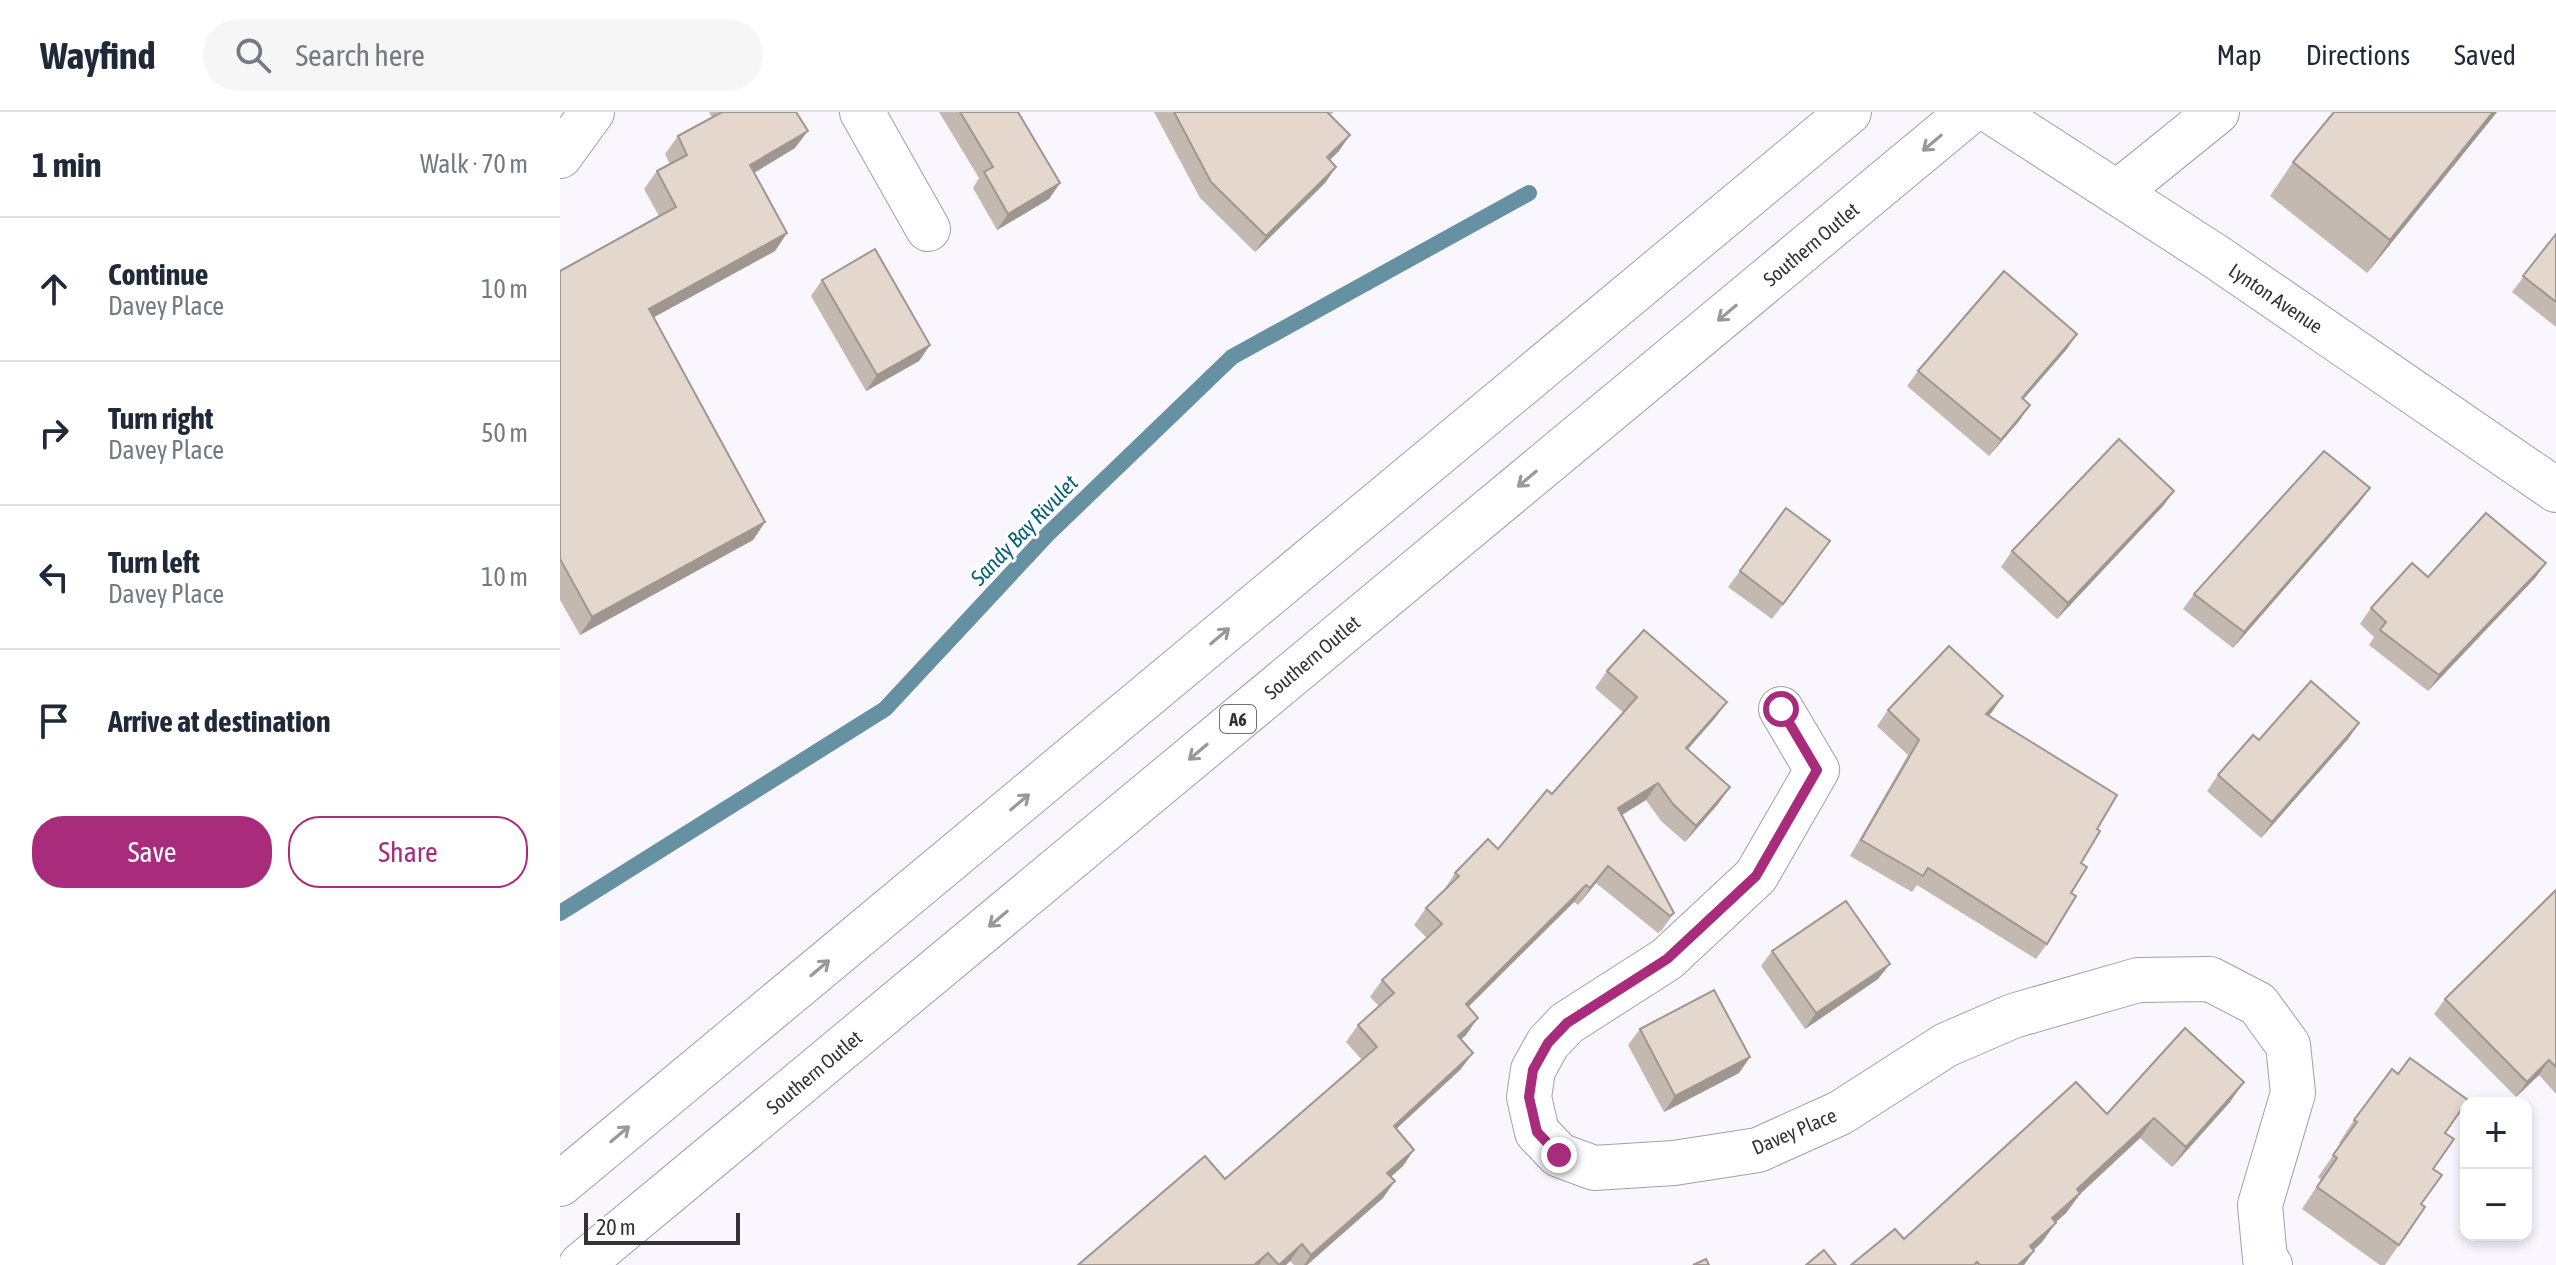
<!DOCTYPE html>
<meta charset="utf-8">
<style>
body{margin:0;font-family:"Asap Condensed",sans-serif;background:#f6f6f7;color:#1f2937}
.controls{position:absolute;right:24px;bottom:24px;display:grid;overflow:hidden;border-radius:16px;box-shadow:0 4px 12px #0003}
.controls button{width:72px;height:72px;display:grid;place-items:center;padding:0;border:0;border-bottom:2px solid #e0e1e3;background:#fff;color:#1f2937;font:40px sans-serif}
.scale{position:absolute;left:24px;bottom:20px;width:156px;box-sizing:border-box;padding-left:8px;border:4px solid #353237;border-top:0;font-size:22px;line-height:28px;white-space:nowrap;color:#353237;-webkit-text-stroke:6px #fff;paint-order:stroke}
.stop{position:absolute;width:24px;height:24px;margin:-18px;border:6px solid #a92b7c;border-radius:50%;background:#fff}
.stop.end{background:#a92b7c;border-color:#fff;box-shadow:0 2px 8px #0008}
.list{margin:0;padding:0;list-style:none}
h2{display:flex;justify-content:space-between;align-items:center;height:104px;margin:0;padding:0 32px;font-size:34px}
h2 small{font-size:26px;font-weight:400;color:#747a83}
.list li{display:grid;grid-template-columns:52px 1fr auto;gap:24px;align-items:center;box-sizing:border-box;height:144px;padding:0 32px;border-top:2px solid #e0e1e3}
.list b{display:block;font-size:30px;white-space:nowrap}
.list p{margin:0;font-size:26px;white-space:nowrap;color:#747a83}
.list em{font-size:26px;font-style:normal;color:#747a83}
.actions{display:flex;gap:16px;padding:24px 32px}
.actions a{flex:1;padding:18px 0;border:2px solid #a92b7c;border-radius:32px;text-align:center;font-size:28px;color:#a92b7c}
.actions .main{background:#a92b7c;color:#fff}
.icon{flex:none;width:44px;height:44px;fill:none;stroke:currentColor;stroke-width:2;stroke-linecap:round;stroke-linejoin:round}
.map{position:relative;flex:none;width:1996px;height:1153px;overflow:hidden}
header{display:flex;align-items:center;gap:48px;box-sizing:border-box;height:112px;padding:0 40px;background:#fff;border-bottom:2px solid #e0e1e3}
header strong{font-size:38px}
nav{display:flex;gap:44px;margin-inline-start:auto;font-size:28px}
.search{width:560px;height:72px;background:#f6f6f7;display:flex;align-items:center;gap:20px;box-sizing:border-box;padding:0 28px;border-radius:44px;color:#747a83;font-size:30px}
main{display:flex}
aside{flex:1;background:#fff}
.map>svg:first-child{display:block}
</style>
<header>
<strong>Wayfind</strong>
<div class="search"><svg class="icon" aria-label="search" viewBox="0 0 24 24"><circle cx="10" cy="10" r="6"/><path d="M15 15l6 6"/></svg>Search here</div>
<nav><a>Map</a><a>Directions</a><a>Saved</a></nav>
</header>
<main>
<aside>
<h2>1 min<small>Walk · 70 m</small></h2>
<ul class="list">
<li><svg class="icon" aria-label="ahead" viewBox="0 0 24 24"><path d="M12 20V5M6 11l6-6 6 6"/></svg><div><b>Continue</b><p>Davey Place</p></div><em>10 m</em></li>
<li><svg class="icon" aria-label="right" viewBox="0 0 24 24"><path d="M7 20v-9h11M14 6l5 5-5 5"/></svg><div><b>Turn right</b><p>Davey Place</p></div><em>50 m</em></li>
<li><svg class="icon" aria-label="left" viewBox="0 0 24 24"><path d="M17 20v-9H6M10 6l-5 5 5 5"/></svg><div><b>Turn left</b><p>Davey Place</p></div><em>10 m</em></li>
<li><svg class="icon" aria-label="arrive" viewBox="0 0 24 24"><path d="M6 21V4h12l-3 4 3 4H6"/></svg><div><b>Arrive at destination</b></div></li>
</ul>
<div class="actions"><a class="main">Save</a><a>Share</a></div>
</aside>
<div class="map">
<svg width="1996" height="1153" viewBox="0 0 1996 1153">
<rect width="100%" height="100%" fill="#faf6fe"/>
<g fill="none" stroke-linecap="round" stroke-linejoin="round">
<path stroke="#6691a2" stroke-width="16" d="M 0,801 L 325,597 L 487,423 L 672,245 L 969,81"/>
<g stroke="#a59eaa" stroke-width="46">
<g id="minor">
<path d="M 302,0 L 368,117"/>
<path d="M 1432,0 L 1655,144 L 1996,378"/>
<path d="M 0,44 L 32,0"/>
<path d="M 1558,80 L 1657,0"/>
<path d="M 1221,597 L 1257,658 L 1196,764 L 1107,847 L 1007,911 L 988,931 L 973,958 L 969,985 L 977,1020 L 999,1043 L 1034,1056 L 1114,1051 L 1198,1038 L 1280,1001 L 1386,933 L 1453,904 L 1578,868 L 1650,867 L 1698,892 L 1728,933 L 1733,981 L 1700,1093 L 1705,1147 L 1710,1153"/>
</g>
</g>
<g stroke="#a59eaa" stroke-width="46">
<g id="highway">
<path d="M 0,1072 L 1289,0"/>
<path d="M 21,1153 L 1409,0"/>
</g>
</g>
<use href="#minor" stroke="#fff" stroke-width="44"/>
<use href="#highway" stroke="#fff" stroke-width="44"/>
</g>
<g fill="#c4b9b0">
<path d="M 149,0 L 236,0 L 235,36 L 194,61 L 227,121 L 215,139 L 94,205 L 205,410 L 193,428 L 20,523 L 0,488 L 0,159 L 99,104 L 84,77 L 97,59 L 110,52 L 105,42 L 118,24 L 152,5 Z"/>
<path d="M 379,0 L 458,0 L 500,71 L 489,87 L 437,118 L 413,76 L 419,66 Z"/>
<path d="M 594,0 L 774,0 L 770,3 L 779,39 L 770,48 L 776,55 L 765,71 L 695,140 L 640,86 Z"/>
<path d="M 1774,0 L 1937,0 L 1807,161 L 1710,84 L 1733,50 Z"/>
<path d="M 1996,122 L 1996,215 L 1952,180 Z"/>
<path d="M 262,168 L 370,233 L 359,249 L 306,279 L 251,184 Z"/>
<path d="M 1517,222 L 1506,238 L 1464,287 L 1470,293 L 1459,309 L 1429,344 L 1347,274 L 1358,259 Z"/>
<path d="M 1614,379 L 1603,394 L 1497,507 L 1441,455 L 1452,439 Z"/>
<path d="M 1799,391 L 1673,536 L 1623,497 L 1634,482 Z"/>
<path d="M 1259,445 L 1212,507 L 1168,475 L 1180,459 Z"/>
<path d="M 1986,451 L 1975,466 L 1868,579 L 1809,533 L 1814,525 L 1800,512 L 1811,496 L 1868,465 Z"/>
<path d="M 1047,559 L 1155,606 L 1127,638 L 1170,675 L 1158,692 L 1125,730 L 1101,709 L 1086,688 L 1061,703 L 1114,801 L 1102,818 L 1098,821 L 1036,771 L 1018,793 L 1014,790 L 908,895 L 906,923 L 901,927 L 901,957 L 836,1017 L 843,1054 L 831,1065 L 823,1086 L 747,1153 L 734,1153 L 730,1149 L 726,1153 L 518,1153 L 665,1067 L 802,948 L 786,930 L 798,913 L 819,894 L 810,885 L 822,868 L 867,826 L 854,813 L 866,796 L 884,778 L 895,761 L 938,737 L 992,682 L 1064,601 L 1035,576 Z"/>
<path d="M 1328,598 L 1432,600 L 1428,604 L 1537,717 L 1521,751 L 1511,781 L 1487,832 L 1476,847 L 1357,773 L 1352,780 L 1290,744 L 1348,643 L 1317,614 Z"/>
<path d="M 1799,611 L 1788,627 L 1701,726 L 1647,679 L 1658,663 L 1699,628 Z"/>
<path d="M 1996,778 L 1996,982 L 1979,963 L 1956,985 L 1874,902 L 1885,887 Z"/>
<path d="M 1212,839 L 1318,867 L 1245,917 L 1201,854 Z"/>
<path d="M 1080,917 L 1190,945 L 1179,961 L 1104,1000 L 1068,933 Z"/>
<path d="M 1670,990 L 1612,1055 L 1580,1026 L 1520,1082 L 1506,1101 L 1496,1110 L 1482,1130 L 1474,1138 L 1464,1153 L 1291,1153 L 1344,1127 L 1547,1002 Z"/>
<path d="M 1794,1008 L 1885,1021 L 1861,1092 L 1865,1095 L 1825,1153 L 1820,1153 L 1742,1097 L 1761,1068 L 1758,1065 L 1781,1032 L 1779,1031 Z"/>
</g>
<g fill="#a09690">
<path d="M 1933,0 L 1937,0 L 1807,161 L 1830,128 Z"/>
<path d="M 248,19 L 235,36 L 177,71 L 190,53 Z"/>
<path d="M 790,23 L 779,39 L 756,61 L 767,45 Z"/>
<path d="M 776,55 L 765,71 L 695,140 L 706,124 Z"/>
<path d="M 500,71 L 489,87 L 437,118 L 448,102 Z"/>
<path d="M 227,121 L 215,139 L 76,215 L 89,197 Z"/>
<path d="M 1517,222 L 1506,238 L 1451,301 L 1462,286 Z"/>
<path d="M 370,233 L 359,249 L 306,279 L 317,263 Z"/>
<path d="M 1470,293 L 1459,309 L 1429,344 L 1441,328 Z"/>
<path d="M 1810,376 L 1799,391 L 1673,536 L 1684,520 Z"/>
<path d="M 1614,379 L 1603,394 L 1497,507 L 1508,491 Z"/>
<path d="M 205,410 L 193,428 L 20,523 L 32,505 Z"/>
<path d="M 1986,451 L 1975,466 L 1868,579 L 1879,563 Z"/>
<path d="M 1443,584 L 1432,600 L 1415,618 L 1426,602 Z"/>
<path d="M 1167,590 L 1155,606 L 1114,653 L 1126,636 Z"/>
<path d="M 1799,611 L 1788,627 L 1701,726 L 1712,710 Z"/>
<path d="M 1098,671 L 1086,688 L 1046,713 L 1058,696 Z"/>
<path d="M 1170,675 L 1158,692 L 1125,730 L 1136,714 Z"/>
<path d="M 1048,754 L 1036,771 L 1018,793 L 1030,776 Z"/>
<path d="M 1026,773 L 1014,790 L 894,909 L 906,892 Z"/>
<path d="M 1330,852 L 1318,867 L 1245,917 L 1256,901 Z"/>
<path d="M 918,906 L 906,923 L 886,941 L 898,924 Z"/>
<path d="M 913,941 L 901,957 L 822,1030 L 834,1014 Z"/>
<path d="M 1190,945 L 1179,961 L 1104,1000 L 1115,984 Z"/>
<path d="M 1989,948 L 1979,963 L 1956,985 L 1967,970 Z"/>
<path d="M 1684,970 L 1670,990 L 1612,1055 L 1626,1035 Z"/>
<path d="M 1594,1006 L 1580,1026 L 1520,1082 L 1506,1101 L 1478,1126 L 1492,1106 L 1517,1077 Z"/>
<path d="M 854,1038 L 843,1054 L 815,1078 L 827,1061 Z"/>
<path d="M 835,1069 L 823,1086 L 747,1153 L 744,1153 L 751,1143 Z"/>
<path d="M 1496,1111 L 1482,1130 L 1457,1153 L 1470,1134 Z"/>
<path d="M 742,1132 L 730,1149 L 726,1153 L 719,1153 Z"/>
<path d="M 1474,1139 L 1464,1153 L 1458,1153 Z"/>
<path d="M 708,1141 L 699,1153 L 694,1153 Z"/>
</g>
<g fill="#e4d7cd" stroke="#a09690" stroke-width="2">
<path d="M 162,0 L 236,0 L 248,19 L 190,53 L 227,121 L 89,197 L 205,410 L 32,505 L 0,447 L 0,159 L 116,95 L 97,59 L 127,43 L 118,24 Z"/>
<path d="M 400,0 L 458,0 L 500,71 L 448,102 L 424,60 L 433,55 Z"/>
<path d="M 614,0 L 767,0 L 790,23 L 767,45 L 776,55 L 706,124 L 651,70 Z"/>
<path d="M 1774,0 L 1933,0 L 1830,128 L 1733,50 Z"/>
<path d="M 1996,122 L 1996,190 L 1963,164 Z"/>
<path d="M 315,137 L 370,233 L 317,263 L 262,168 Z"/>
<path d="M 1444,159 L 1517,222 L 1462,286 L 1470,293 L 1441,328 L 1358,259 Z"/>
<path d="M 1559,327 L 1614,379 L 1508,491 L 1452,439 Z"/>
<path d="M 1764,339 L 1810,376 L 1684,520 L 1634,482 Z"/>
<path d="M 1226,396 L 1270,429 L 1223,492 L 1180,459 Z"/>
<path d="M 1926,401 L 1986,451 L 1879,563 L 1820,518 L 1826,510 L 1811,496 L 1852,451 L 1868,465 Z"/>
<path d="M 1084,518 L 1167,590 L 1126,636 L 1170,675 L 1136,714 L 1113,692 L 1098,671 L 1058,696 L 1114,801 L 1110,804 L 1048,754 L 1030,776 L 1026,773 L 906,892 L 918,906 L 898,924 L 913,941 L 834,1014 L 854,1038 L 827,1061 L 835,1069 L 751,1143 L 742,1132 L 719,1153 L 708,1141 L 694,1153 L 518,1153 L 645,1044 L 665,1067 L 817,935 L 798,913 L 834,881 L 822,868 L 882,812 L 866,796 L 899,764 L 895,761 L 928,727 L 938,737 L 987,678 L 992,682 L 1077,585 L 1047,559 Z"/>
<path d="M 1389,534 L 1443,584 L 1426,602 L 1557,683 L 1537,717 L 1540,719 L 1521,751 L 1527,755 L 1511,781 L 1516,784 L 1487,832 L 1368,756 L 1363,764 L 1301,728 L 1359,628 L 1328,598 Z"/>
<path d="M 1751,569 L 1799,611 L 1712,710 L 1658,663 L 1693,623 L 1699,628 Z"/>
<path d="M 1996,778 L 1996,955 L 1989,948 L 1967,970 L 1885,887 Z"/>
<path d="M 1286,789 L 1330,852 L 1256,901 L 1212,839 Z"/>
<path d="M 1154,878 L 1190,945 L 1115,984 L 1080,917 Z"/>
<path d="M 1625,916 L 1684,970 L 1626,1035 L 1594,1006 L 1517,1077 L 1520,1081 L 1492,1106 L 1496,1111 L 1470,1134 L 1474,1139 L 1458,1153 L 1420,1153 L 1417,1150 L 1414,1153 L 1291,1153 L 1335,1117 L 1344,1127 L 1516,970 L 1547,1002 Z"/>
<path d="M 1850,946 L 1908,988 L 1885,1021 L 1894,1027 L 1873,1057 L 1882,1063 L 1861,1092 L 1865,1095 L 1839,1133 L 1757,1075 L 1777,1046 L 1773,1043 L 1797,1010 L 1794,1008 L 1832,957 L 1838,962 Z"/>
<path d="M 1264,1138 L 1276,1153 L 1246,1153 Z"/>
<path d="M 1146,1147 L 1149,1153 L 1133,1153 Z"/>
</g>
<defs><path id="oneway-shaft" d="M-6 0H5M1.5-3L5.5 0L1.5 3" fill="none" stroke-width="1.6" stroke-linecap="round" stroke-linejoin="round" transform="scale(2)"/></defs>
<g stroke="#9a989b">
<use href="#oneway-shaft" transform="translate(1372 31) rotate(140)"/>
<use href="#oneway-shaft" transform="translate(1167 201) rotate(140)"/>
<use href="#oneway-shaft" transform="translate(967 367) rotate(140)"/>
<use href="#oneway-shaft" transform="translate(660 524) rotate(-40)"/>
<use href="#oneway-shaft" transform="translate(638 640) rotate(140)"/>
<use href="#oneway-shaft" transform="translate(460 690) rotate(-40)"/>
<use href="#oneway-shaft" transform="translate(438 807) rotate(140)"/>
<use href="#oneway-shaft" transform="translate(260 856) rotate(-40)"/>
<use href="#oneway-shaft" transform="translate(60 1022) rotate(-40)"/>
</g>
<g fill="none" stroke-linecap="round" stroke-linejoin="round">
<path stroke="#a92b7c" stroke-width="10" d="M 999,1043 L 977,1020 L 969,985 L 973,958 L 988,931 L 1007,911 L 1107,847 L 1196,764 L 1257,658 L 1221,597"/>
</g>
<g text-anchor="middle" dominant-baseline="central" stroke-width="6" stroke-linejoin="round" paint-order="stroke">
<rect fill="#fff" stroke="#727073" stroke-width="2" x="660" y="593" width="36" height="28" rx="6"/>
<g font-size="18" font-weight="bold" fill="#353237">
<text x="678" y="607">A6</text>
</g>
<g font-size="20" fill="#353237" stroke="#fff">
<text transform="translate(1251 132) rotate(-40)">Southern Outlet</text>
<text transform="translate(1716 186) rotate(34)">Lynton Avenue</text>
<text transform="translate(752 545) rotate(-40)">Southern Outlet</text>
<text transform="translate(254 960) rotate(-40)">Southern Outlet</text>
<text transform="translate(1234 1019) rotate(-23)">Davey Place</text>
</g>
<g font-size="22" font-style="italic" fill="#066077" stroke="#fff">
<text transform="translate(464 418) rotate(-46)">Sandy Bay Rivulet</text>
</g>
</g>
</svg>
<div class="controls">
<button>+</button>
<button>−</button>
</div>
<div class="scale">20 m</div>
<div class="stop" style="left:1221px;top:597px"></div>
<div class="stop end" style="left:999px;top:1043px"></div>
</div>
</main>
